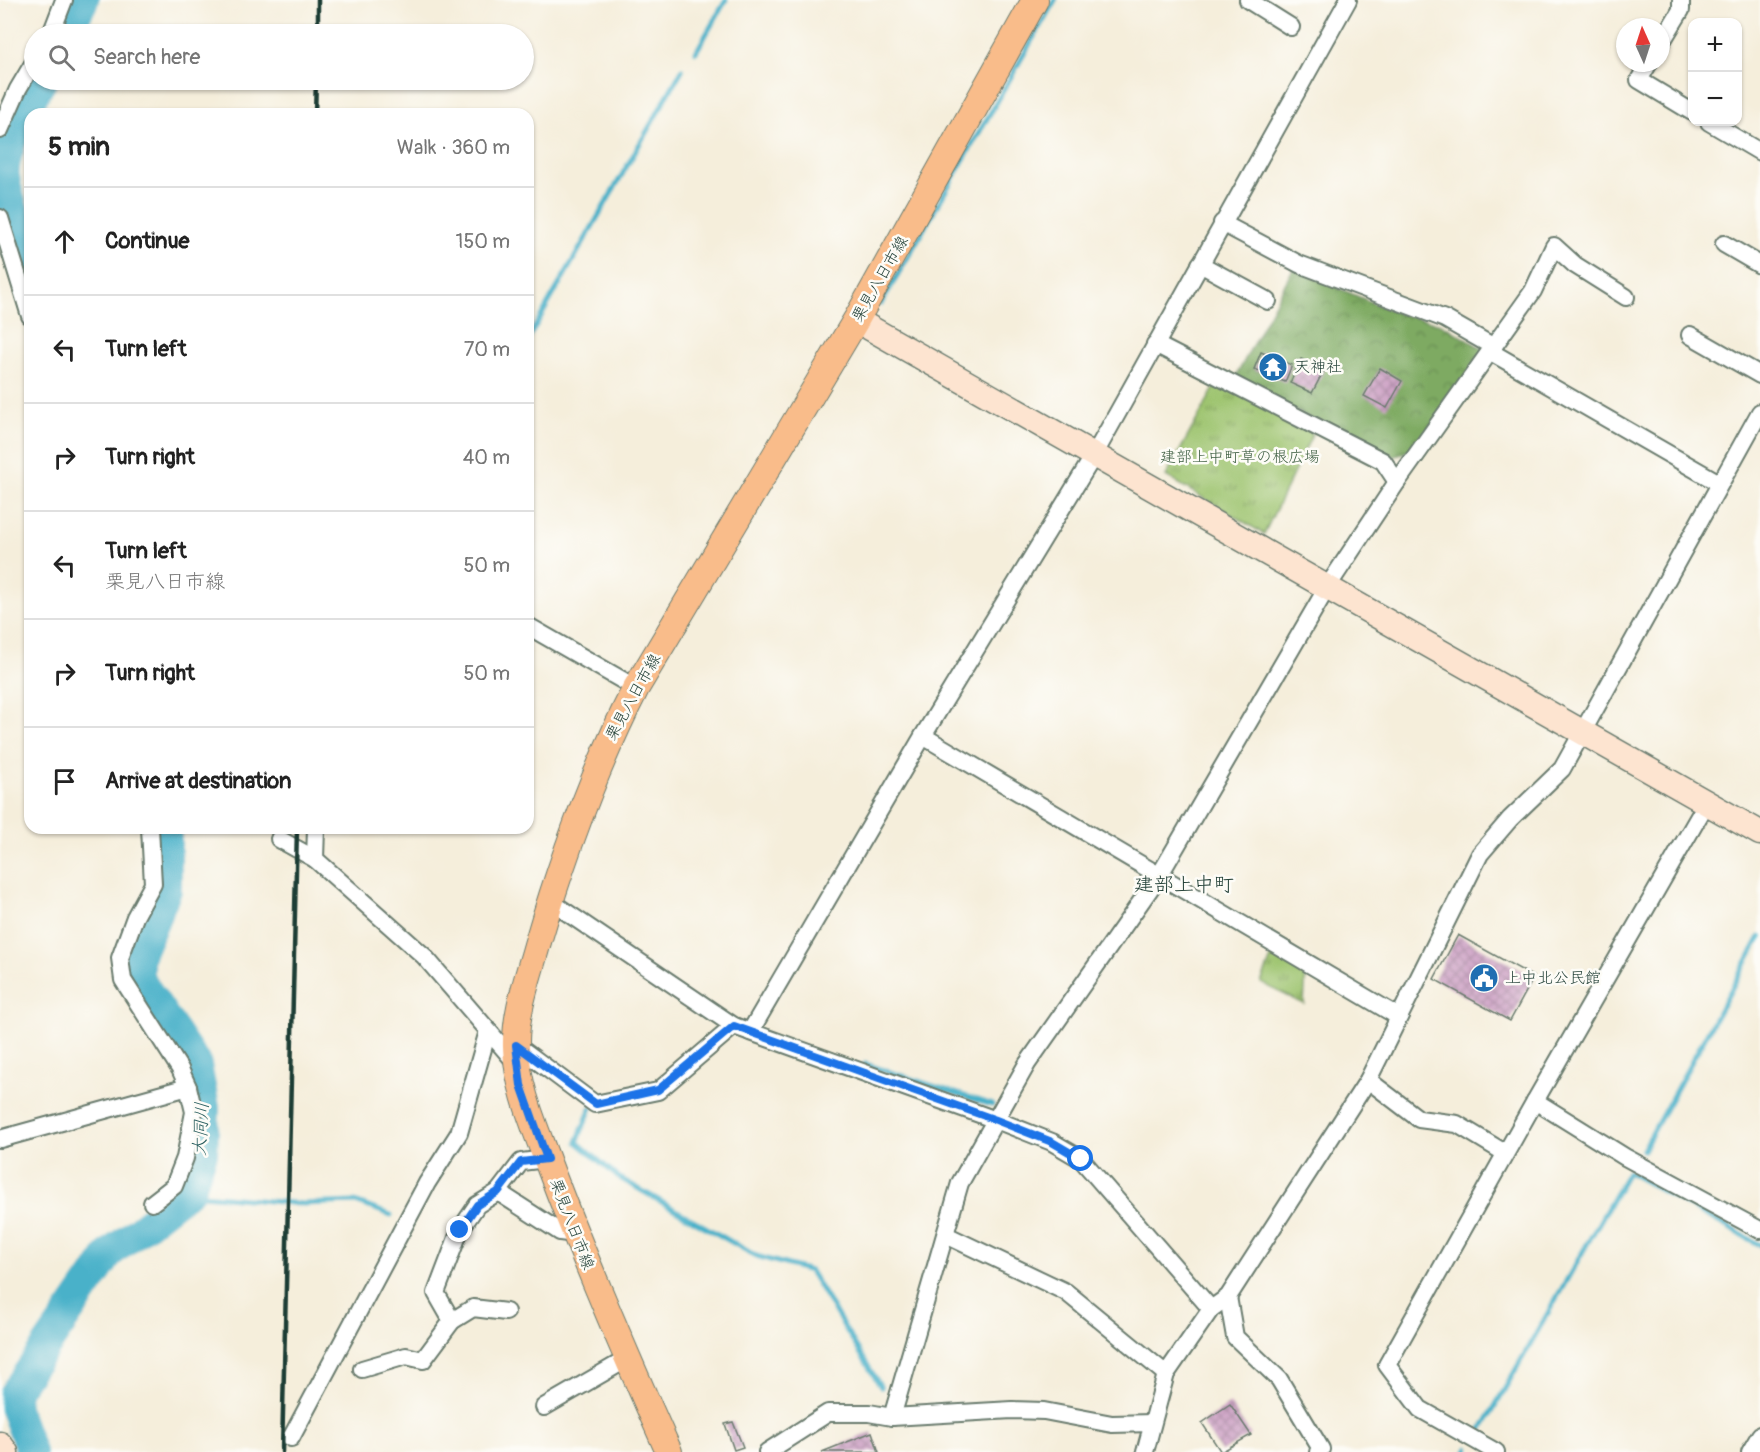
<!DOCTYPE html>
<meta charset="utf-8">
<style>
body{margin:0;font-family:Pangolin,"Klee One",sans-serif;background:#f6f6f6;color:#222}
.controls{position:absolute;right:18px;top:18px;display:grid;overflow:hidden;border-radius:12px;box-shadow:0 2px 4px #0004}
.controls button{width:54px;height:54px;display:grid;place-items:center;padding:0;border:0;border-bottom:2px solid #e0e0e0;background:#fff;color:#222;font:30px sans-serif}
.compass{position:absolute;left:1616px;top:18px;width:54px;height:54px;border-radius:50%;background:#fff;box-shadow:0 2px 4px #0004;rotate:357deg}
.stop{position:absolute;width:18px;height:18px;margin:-14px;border:4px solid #1a73e8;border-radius:50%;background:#fff}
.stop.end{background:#1a73e8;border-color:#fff;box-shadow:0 2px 6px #0008}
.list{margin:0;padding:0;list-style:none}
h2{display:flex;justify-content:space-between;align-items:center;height:78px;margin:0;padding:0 24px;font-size:26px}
h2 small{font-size:20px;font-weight:400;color:#767676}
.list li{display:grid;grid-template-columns:39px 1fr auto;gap:18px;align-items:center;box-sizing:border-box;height:108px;padding:0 24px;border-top:2px solid #e0e0e0}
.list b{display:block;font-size:22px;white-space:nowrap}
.list p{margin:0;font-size:20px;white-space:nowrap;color:#767676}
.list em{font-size:20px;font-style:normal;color:#767676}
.icon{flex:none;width:33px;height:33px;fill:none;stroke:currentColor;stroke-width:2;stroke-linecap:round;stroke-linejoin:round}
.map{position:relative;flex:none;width:1760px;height:1452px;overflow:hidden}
.search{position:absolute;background:#fff;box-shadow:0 2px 4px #0004;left:24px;top:24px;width:510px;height:66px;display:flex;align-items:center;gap:15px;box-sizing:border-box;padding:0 21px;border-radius:33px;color:#767676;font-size:22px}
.panel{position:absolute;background:#fff;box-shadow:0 2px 4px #0004;left:24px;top:108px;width:510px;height:726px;border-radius:18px}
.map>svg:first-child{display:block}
</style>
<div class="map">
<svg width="1760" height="1452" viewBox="0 0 1760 1452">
<defs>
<pattern id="grass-tufts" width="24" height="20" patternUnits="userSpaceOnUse" patternTransform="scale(1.5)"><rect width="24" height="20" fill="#9ec46f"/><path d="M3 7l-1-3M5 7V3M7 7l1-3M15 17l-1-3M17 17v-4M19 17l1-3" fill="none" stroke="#80a05c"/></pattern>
<pattern id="forest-crowns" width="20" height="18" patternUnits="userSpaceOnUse" patternTransform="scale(1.5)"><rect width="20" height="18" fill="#7eaa62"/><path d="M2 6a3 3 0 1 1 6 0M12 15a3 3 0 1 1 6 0" fill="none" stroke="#678c52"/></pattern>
<pattern id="building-cross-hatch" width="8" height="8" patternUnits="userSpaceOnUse" patternTransform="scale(1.5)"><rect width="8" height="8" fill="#cb9dc2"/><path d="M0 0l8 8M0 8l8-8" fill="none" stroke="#a4819e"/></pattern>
</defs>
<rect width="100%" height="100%" fill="#fdfcf7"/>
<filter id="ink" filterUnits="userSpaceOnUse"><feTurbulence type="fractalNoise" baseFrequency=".0167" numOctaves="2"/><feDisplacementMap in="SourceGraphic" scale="12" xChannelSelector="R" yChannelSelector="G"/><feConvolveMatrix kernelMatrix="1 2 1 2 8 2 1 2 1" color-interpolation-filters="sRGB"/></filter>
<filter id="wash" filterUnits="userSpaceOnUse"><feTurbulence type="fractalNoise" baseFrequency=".008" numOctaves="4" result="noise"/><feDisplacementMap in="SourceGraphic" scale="24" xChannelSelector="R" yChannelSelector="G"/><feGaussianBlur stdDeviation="1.35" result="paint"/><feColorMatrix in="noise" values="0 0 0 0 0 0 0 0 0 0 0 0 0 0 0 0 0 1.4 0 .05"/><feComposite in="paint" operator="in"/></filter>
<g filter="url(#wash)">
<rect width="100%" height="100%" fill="#f5eedb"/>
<g fill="url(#grass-tufts)" stroke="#5e8052" stroke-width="1.5">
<path d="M 1217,383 L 1313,433 L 1264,534 L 1166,476 Z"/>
<path d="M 1273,953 L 1306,971 L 1304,1004 L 1261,983 Z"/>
</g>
<path fill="url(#forest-crowns)" stroke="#4e744b" stroke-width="1.5" d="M 1293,269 L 1397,313 L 1441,324 L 1485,350 L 1416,448 L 1393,457 L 1375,451 L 1234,380 Z"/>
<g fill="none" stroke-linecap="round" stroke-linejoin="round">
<g stroke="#4ab1c9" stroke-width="5">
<path d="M 696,52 L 726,0"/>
<path d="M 881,304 L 1055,0"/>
<path d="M 528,339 L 682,70"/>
<path d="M 865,1064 L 992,1105"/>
<path d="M 591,1108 L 577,1142 L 618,1177 L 756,1256 L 810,1271 L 881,1387"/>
<path d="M 1643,1150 L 1760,937"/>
<path d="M 190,1190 L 203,1195 L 302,1204 L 355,1202 L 391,1215"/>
<path d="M 1482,1429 L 1628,1172 L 1760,1245"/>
<path d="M 1466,1452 L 1468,1448"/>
</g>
<g stroke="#4ab1c9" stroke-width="30">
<path d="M 67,34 L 84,0"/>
<path d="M 30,256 C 22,230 8,203 5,175 C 3,149 29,102 43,80"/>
<path d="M 31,1452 L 15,1409 L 14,1393 L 110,1253 L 190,1190 L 203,1153 L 205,1108 L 197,1065 L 139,978 L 139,957 L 167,890 L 167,828"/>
</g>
</g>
<g id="blocks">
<g fill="url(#building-cross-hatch)">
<path d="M 1261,352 L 1292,365 L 1285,382 L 1254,369 Z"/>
<path d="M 1301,359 L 1324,370 L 1312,393 L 1290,383 Z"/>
<path d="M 1380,368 L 1402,381 L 1387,408 L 1364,396 Z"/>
<path d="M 1458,935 L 1534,977 L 1510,1021 L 1434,979 Z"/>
<path d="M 1230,1404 L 1251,1435 L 1221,1452 L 1202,1423 Z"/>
<path d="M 733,1422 L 743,1447 L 734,1450 L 725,1424 Z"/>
<path d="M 872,1432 L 879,1452 L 822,1452 Z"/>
</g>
</g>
</g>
<g filter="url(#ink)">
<use href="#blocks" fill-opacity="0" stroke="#6a7b6e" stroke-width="1.5"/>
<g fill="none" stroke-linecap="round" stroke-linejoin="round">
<g stroke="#6a7b6e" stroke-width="20">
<g id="street">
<path d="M 1248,0 L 1291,27"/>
<path d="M 51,34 L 64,0"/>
<path d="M 1661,43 L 1681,10 L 1681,0"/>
<path d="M 1649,63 L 1639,80 L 1692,112"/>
<path d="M 1709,122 L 1760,152"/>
<path d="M 0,130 L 18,89 L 34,62"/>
<path d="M 0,218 L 30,316"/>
<path d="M 1222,223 L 1299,264 L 1445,319 L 1494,347"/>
<path d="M 1724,244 L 1760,265"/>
<path d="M 1200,264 L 1268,301"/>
<path d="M 1690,335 L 1760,375"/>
<path d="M 1155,344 L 1383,461 L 1397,482"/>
<path d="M 1491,352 L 1719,483"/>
<path d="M 528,626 L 636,688"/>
<path d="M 923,736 L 1399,1017"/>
<path d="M 1706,804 L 1535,1101 L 1625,1157 L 1760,1230"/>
<path d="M 316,828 L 315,859 L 424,956 L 517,1064"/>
<path d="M 279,839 L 315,859"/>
<path d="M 550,901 L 734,1026 L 996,1120 L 1052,1142 L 1081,1159 L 1211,1309"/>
<path d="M 750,1032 L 923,736 L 1093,457 L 1348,0"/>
<path d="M 516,1045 L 595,1104 L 658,1091 L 734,1026"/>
<path d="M 1368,1080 L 1419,1119 L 1457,1124 L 1505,1153"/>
<path d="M 0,1139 L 188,1087 L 180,1069 L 123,980 L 120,958 L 135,917 L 153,884 L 150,828"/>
<path d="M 498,1192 L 560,1232 L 575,1234"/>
<path d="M 152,1203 L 174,1186 L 185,1158 L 194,1112 L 188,1087"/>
<path d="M 946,1235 L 1066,1292 L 1166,1374"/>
<path d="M 1228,1297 L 1235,1337 L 1279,1379 L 1321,1449 L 1318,1452"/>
<path d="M 452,1321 L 473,1308 L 506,1312"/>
<path d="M 362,1369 L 406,1356 L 423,1360 L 452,1321 L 436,1293 L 460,1230 L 477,1205 L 498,1192 L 521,1162 L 547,1159"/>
<path d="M 544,1407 L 627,1359"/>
<path d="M 892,1417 L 960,1183 L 1027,1064 L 1159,876 L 1328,586 L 1397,482 L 1533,291 L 1554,246 L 1575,265 L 1626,297"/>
<path d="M 291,1438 L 427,1183 L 459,1133 L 488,1031"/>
<path d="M 767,1452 L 828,1413 L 869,1413 L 892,1417 L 1012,1410 L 1044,1411 L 1112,1424 L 1152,1423"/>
<path d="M 1145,1452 L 1166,1374 L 1211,1309 L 1228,1297 L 1368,1080 L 1480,854 L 1510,819 L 1562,769 L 1760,412"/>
<path d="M 1496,1452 L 1420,1409 L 1387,1365 L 1535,1101"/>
<path d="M 1750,1452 L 1760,1435"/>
</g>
</g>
<g stroke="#6a7b6e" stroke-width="27">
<g id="secondary">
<path d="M 856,320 L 1760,833"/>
<path d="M 0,1444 L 6,1452"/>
</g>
</g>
<g stroke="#6a7b6e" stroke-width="28">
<path id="primary" d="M 669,1452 C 627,1358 586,1264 550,1168 C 536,1129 517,1089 516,1047 C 515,1012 528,978 537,945 C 563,856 594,770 636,688 L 856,320 L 1035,0"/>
</g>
<use href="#street" stroke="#fff" stroke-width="16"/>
<use href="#secondary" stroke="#fde4d0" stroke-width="24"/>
<use href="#primary" stroke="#f9bc8a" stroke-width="26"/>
<g stroke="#1f3d34" stroke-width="4.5">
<path d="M 318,34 L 318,0"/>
<path d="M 315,114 L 316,80"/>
<path d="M 282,1452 L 297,828"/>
</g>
</g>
</g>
<g fill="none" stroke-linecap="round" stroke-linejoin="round" filter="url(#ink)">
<path stroke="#1a73e8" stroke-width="8" d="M 460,1230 L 477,1205 L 498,1192 L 521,1162 L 547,1159 L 521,1085 L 516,1045 L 596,1104 L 658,1090 L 734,1026 L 996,1120 L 1052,1142 L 1081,1159"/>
</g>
<defs>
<g id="temple-disc" transform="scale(1.5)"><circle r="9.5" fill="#1f6fb2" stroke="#fdfcf7"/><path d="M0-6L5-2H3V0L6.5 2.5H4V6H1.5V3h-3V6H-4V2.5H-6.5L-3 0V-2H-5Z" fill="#fff"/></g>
<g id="civic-disc" transform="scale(1.5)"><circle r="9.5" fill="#1f6fb2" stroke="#fdfcf7"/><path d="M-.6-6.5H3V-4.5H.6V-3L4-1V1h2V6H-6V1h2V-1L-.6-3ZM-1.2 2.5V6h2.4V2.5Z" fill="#fff"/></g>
</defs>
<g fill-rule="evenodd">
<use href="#temple-disc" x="1273" y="367"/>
<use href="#civic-disc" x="1484" y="978"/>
</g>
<g text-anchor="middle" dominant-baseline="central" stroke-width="5" stroke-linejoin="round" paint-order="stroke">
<g font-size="16" fill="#1f3d34" stroke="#fdfcf7">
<text transform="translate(880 279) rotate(-60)">栗見八日市線</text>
<text transform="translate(633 697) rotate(-61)">栗見八日市線</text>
<text transform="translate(572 1224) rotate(69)">栗見八日市線</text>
</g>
<g font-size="16" fill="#1f3d34" stroke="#fdfcf7" text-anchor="start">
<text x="1294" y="367">天神社</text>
<text x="1505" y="978">上中北公民館</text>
</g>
<g font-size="16" fill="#3f5f43" stroke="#fdfcf7">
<text x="1240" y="457">建部上中町草の根広場</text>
</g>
<g font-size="18" font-style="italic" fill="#2c6061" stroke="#fdfcf7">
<text transform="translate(201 1129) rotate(-87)">大同川</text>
</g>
<g font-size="20" fill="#1f3d34" stroke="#fdfcf7">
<text x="1184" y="884">建部上中町</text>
</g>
</g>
</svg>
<div class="controls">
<button>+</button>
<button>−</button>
</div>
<svg class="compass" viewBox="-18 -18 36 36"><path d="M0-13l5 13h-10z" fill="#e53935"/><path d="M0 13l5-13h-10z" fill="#767676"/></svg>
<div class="stop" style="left:1081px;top:1159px"></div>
<div class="stop end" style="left:460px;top:1230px"></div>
<div class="search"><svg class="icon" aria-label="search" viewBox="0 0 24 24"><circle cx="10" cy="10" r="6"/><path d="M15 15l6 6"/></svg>Search here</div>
<section class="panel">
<h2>5 min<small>Walk · 360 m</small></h2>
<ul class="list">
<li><svg class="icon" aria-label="ahead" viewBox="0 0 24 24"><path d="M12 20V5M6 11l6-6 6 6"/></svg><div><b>Continue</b></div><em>150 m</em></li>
<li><svg class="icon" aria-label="left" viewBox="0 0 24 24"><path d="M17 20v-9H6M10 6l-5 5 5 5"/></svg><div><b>Turn left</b></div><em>70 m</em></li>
<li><svg class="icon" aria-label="right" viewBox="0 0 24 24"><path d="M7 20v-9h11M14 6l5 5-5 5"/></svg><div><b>Turn right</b></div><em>40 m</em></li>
<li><svg class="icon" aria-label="left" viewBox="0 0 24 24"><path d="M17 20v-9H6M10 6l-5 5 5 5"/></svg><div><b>Turn left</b><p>栗見八日市線</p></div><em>50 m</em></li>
<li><svg class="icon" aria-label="right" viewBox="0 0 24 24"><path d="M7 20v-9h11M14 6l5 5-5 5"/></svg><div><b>Turn right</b></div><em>50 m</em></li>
<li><svg class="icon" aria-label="arrive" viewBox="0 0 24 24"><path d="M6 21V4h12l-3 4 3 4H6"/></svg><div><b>Arrive at destination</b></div></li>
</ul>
</section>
</div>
